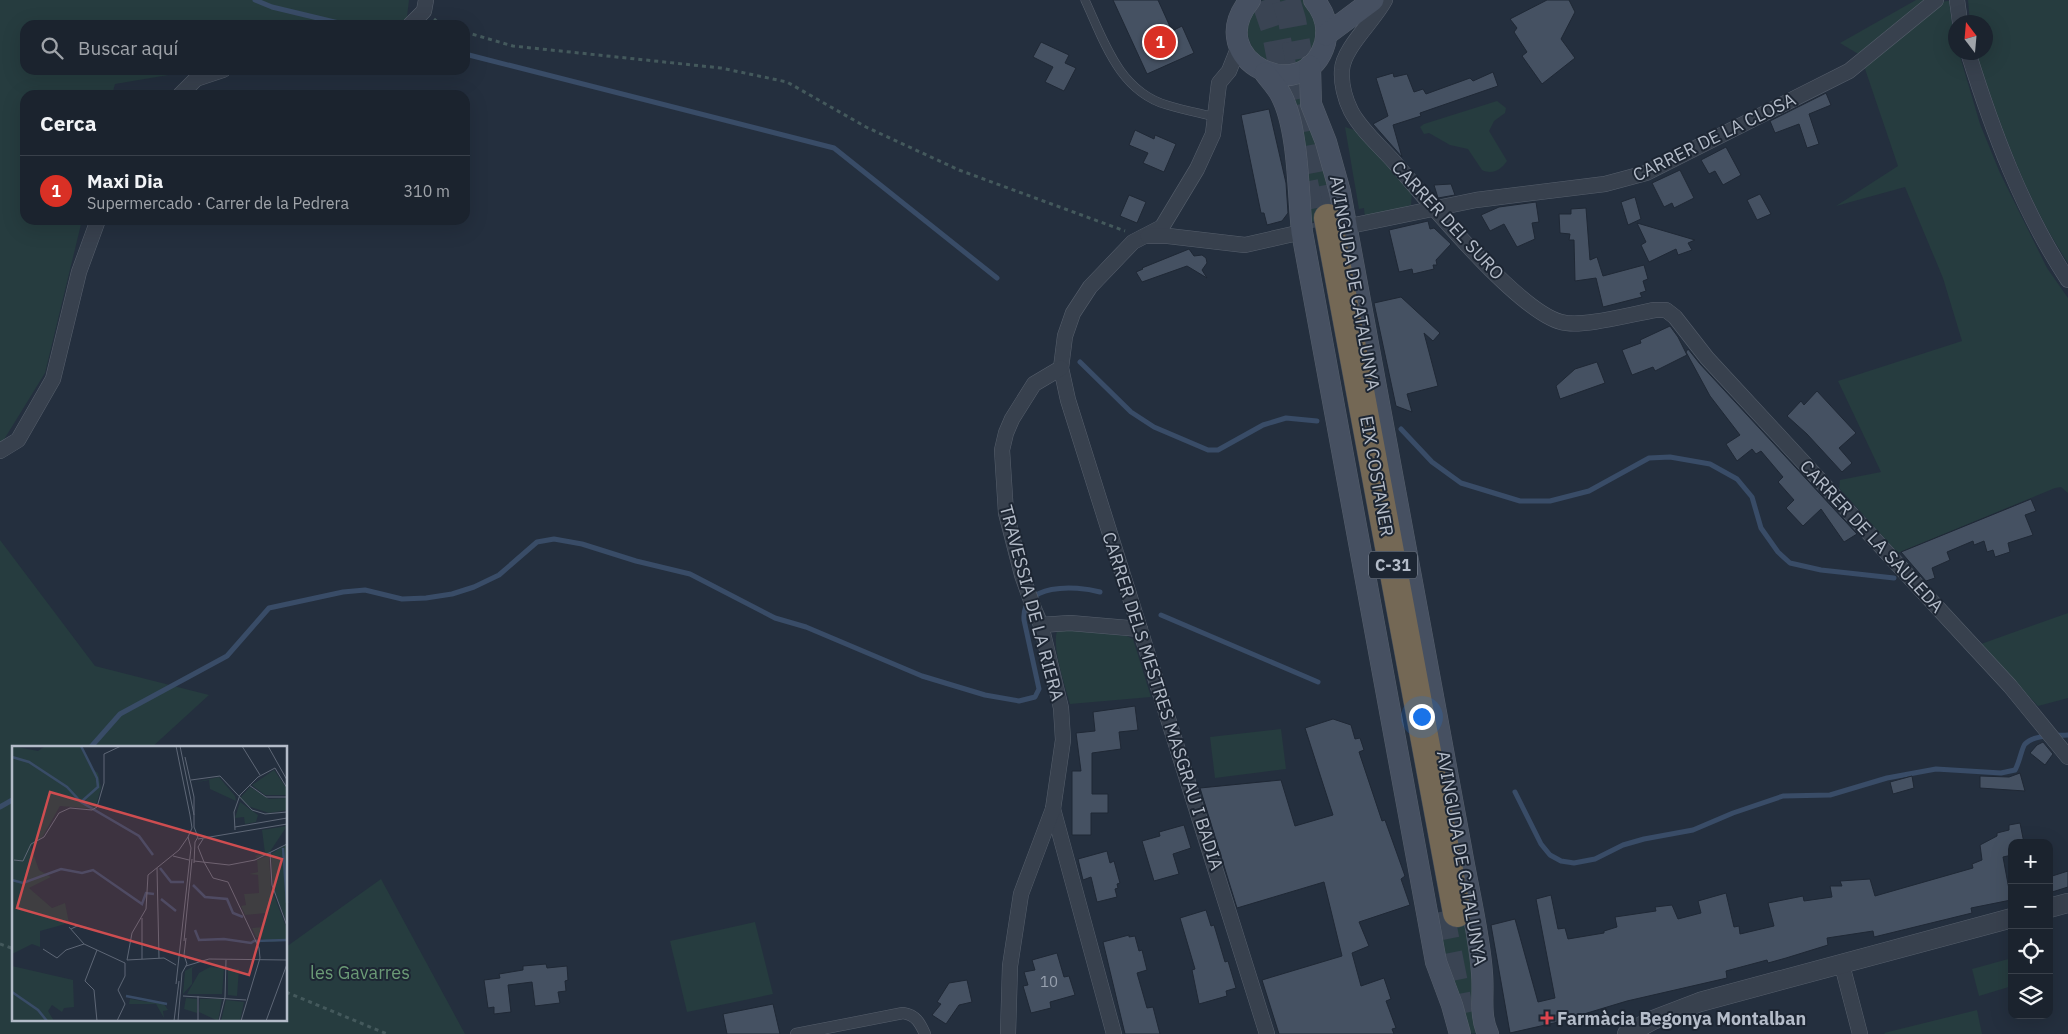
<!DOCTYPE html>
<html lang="es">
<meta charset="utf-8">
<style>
body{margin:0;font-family:"IBM Plex Sans",sans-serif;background:#242b36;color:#f1f3f6}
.controls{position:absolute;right:15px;bottom:15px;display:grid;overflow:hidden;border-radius:10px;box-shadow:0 5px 20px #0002}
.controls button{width:45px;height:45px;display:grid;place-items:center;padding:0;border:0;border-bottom:1px solid #39404a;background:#1b232e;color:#f1f3f6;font:25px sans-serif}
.compass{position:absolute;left:1948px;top:15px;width:45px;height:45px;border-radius:50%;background:#1b232e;box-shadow:0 5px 20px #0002;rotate:344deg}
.you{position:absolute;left:1421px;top:716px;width:18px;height:18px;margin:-12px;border:4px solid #fff;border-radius:50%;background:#1a73e8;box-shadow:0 0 0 8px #1a73e833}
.badge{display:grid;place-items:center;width:32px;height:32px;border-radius:50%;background:#d93025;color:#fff;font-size:16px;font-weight:700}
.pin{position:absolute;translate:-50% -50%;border:2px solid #fff;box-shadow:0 1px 5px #0006}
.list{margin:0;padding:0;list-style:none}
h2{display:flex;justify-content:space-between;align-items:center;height:65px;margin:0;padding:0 20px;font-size:21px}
h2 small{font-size:16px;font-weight:400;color:#a0a4aa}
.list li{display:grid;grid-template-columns:32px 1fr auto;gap:15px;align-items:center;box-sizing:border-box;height:70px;padding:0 20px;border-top:1px solid #39404a}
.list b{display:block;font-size:19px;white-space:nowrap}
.list p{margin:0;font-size:16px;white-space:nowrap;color:#a0a4aa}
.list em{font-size:16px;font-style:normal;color:#a0a4aa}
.icon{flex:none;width:28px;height:28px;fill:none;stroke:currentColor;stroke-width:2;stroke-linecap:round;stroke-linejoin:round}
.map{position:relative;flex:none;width:2068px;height:1034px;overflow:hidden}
.search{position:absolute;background:#1b232e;box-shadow:0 5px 20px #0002;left:20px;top:20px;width:450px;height:55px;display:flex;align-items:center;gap:12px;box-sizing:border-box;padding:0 18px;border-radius:15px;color:#a0a4aa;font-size:19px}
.panel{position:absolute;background:#1b232e;box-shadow:0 5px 20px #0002;left:20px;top:90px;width:450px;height:135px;border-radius:15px}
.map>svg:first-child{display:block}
</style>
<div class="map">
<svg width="2068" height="1034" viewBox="0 0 2068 1034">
<rect width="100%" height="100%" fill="#242f3e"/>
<g fill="#263c3f">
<path d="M 0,0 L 409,0 L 406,25 L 25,25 L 25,70 L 198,70 L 115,84 L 112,95 L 25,95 L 25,220 L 82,220 L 45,373 L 0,446 Z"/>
<path d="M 1263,0 L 1303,0 C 1329,23 1317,67 1280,67 C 1273,67 1264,61 1258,59 C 1246,37 1239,18 1263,0 Z"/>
<path d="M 1916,0 L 1931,0 L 1860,55 L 1840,43 Z"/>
<path d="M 1968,0 L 2068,0 L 2068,263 C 2026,200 2000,124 1976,53 L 1986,52 L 1986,22 L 1970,22 Z"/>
<path d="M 1949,1 L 1956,52 L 1959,53 L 1980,124 L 2000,173 L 2047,268 L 2068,298 L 2068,493 L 2061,487 L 2055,488 L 1898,553 L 1839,488 L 1840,480 L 1881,472 L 1838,381 L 1962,341 L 1943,278 L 1905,187 L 1836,206 L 1898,166 L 1864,66 C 1874,59 1885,52 1895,43 C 1908,33 1932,0 1949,1 Z"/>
<path d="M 1303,98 L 1323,152 L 1335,217 L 1306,223 L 1293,100 Z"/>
<path d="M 1497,101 L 1506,108 L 1505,113 L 1494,121 L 1489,131 L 1507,161 C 1501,170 1492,175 1482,170 L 1468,149 L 1450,145 L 1429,133 L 1424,134 L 1420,127 L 1424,124 Z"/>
<path d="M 1345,127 L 1354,130 L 1360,135 L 1412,192 L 1411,205 L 1365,218 L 1364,208 L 1359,209 Z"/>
<path d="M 0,540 L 95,666 L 209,695 L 151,748 L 14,748 L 14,1020 L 286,1020 L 286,947 L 381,879 L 465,1034 L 0,1034 Z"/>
<path d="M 2068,613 L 2068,698 L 2038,706 L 1981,644 Z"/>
<path d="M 1058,629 L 1127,636 L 1133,639 L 1151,697 L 1070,704 C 1066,688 1050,643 1058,629 Z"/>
<path d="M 1281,729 L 1286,769 L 1215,778 L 1210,737 Z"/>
<path d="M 1463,909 L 1470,942 L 1478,1033 L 1467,1034 L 1449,982 L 1434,915 Z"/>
<path d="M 755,922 L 773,994 L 687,1012 L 670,941 Z"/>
<path d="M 2012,958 L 2012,986 L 1979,996 L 1972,969 Z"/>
<path d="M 1977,1010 L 1982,1034 L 1885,1034 L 1884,1033 Z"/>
</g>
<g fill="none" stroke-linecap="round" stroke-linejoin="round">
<g stroke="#394c67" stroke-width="5">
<path d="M 255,0 L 272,7 L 347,25"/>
<path d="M 465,54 L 834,148 L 997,278"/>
<path d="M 1080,362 L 1131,412 L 1154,427 L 1208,450 L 1218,450 L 1263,425 L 1286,418 L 1317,421"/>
<path d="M 1401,429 L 1432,462 L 1461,483 L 1520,501 L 1550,501 L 1589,491 L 1649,458 L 1670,457 L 1710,464 L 1737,479 L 1752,497 L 1761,528 L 1778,552 L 1790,563 L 1821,570 L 1894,578"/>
<path d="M 1161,615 L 1318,682"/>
<path d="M 90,748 L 120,714 L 227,656 L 269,608 L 343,592 L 365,590 L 402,599 L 426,598 L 452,594 L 474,587 L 499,575 L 537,542 L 554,539 L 582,544 L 636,561 L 690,574 L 775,618 L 806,627 L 922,676 L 985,695 L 1019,701 L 1035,697 L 1039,689 L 1024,620 C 1021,583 1075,585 1100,592"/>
<path d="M 1515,792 L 1541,844 L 1550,855 L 1561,861 L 1574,863 L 1595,859 L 1623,845 L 1644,839 L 1693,830 L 1733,813 L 1783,796 L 1830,795 L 1887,778 L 1936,769 L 2001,773 L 2015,770 C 2019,764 2022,747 2025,744 C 2034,734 2057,736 2068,735"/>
<path d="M 0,807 L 14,799"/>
</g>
</g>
<g fill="#455162" stroke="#1f2835">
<path d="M 1113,0 L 1158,0 L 1172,31 L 1182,26 L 1194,53 L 1147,74 Z"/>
<path d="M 1547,0 L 1569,0 L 1575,12 L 1561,39 L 1575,58 L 1542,84 L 1522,56 L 1527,52 L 1514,32 L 1517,28 L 1510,19 Z"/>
<path d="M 1041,42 L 1069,55 L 1065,63 L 1076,68 L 1064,91 L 1045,82 L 1053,67 L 1033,57 Z"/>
<path d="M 1493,72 L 1498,86 L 1420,113 L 1421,116 L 1393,125 L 1402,157 L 1373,124 L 1388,116 L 1376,78 L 1393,73 L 1394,77 L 1407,74 L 1414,92 L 1423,89 L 1426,94 L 1470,78 L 1473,81 Z"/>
<path d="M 1826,93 L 1831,105 L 1809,114 L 1819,144 L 1807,148 L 1799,124 L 1775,133 L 1770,121 Z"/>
<path d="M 1269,109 L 1286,183 L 1288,213 L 1282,221 L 1267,225 L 1264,213 L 1261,213 L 1241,115 Z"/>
<path d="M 1135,130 L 1154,139 L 1155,135 L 1176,144 L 1164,172 L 1143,163 L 1148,153 L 1129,145 Z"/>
<path d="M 1726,147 L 1741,175 L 1723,185 L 1715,171 L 1709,174 L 1701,160 Z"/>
<path d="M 1680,170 L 1694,198 L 1674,208 L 1672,203 L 1664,207 L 1652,183 Z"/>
<path d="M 1451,184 L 1455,195 L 1438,198 L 1434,185 Z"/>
<path d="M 1760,194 L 1771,214 L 1757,220 L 1747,200 Z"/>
<path d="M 1129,195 L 1146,202 L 1137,223 L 1120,216 Z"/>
<path d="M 1635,197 L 1641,219 L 1628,225 L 1621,202 Z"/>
<path d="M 1536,202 L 1539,222 L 1532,223 L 1535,239 L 1517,247 L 1504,224 L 1490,231 L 1481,215 L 1499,207 Z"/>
<path d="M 1586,208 L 1590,260 L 1597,257 L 1603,276 L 1644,265 L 1648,279 L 1643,281 L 1646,291 L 1640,293 L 1642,297 L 1603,307 L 1596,278 L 1575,281 L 1574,240 L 1569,240 L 1570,234 L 1560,233 L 1559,214 L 1571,214 L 1571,209 Z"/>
<path d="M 1428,221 L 1430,229 L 1434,228 L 1451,244 L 1436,260 L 1437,265 L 1433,265 L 1434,269 L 1413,274 L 1412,269 L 1399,272 L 1389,230 Z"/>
<path d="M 1637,223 L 1695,240 L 1688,243 L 1692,250 L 1678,255 L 1676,249 L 1649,262 L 1641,245 L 1646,242 Z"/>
<path d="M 1189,249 L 1194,256 L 1202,255 L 1206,258 L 1207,263 L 1202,270 L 1207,278 L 1187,266 L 1142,282 L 1136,272 L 1143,269 L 1142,268 Z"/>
<path d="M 1401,297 L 1440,333 L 1433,341 L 1424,333 L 1438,386 L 1407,394 L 1412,412 L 1396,406 L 1374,303 Z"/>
<path d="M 1670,326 L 1678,337 L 1687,355 L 1655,371 L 1653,367 L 1632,375 L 1622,350 L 1641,343 L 1640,340 Z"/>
<path d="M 1688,349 L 1700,364 L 1857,534 L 1844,542 L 1821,509 L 1803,526 L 1786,508 L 1794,500 L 1778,482 L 1783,477 L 1761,451 L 1756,454 L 1752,449 L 1737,461 L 1726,444 L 1740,435 L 1710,396 L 1686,352 Z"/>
<path d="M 1597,362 L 1605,383 L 1560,399 L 1556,386 L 1575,369 Z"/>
<path d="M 1817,391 L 1856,433 L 1839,448 L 1852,463 L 1842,472 L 1807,434 L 1787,416 L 1801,401 L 1804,405 Z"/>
<path d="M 2031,499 L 2036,511 L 2025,515 L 2033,535 L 2008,543 L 2010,552 L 1995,557 L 1993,550 L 1987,552 L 1984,541 L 1974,545 L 1973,541 L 1947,552 L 1950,560 L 1932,568 L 1935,578 L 1926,581 L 1901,552 Z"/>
<path d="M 1135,706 L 1138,730 L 1119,732 L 1121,749 L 1092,753 L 1092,794 L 1108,794 L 1108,813 L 1091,813 L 1091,835 L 1072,835 L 1072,771 L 1081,771 L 1076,733 L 1095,731 L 1093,712 Z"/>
<path d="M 1333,719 L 1351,725 L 1355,739 L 1360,738 L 1364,750 L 1359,752 L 1382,821 L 1385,820 L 1405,876 L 1401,879 L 1410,905 L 1359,922 L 1369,946 L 1352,953 L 1361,986 L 1384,978 L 1391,999 L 1386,1001 L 1396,1028 L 1392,1029 L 1394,1034 L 1279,1034 L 1262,980 L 1342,956 L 1324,882 L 1237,908 L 1200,788 L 1281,780 L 1295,826 L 1333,815 L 1305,728 Z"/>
<path d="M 2043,742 L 2053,754 L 2045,765 L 2030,753 L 2037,745 Z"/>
<path d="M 2020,773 L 2025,791 L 1980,788 L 1980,776 L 2009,777 Z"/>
<path d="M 1912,776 L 1914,788 L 1893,794 L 1890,782 Z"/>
<path d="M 2020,823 L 2024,843 L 2012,843 L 2012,855 L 2003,857 L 2011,900 L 1971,908 L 1972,913 L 1874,937 L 1873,931 L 1827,938 L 1828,945 L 1786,958 L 1768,963 L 1767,960 L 1726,971 L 1727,978 L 1627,1001 L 1554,1023 L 1510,1033 L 1491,925 L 1515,919 L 1538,1002 L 1555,998 L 1536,899 L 1551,895 L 1558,929 L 1565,928 L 1568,939 L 1604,933 L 1604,931 L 1617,927 L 1615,917 L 1656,911 L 1655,907 L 1672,905 L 1678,919 L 1701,913 L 1698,901 L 1726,893 L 1734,927 L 1739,926 L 1740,934 L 1774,926 L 1768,903 L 1803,896 L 1804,901 L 1832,897 L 1830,886 L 1842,886 L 1840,881 L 1870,879 L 1875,896 L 1973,868 L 1972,864 L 1982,860 L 1980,845 L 1997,836 L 1997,833 L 2009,830 L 2009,825 Z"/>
<path d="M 1184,825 L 1191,848 L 1173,854 L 1179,874 L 1154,881 L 1142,841 L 1160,836 L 1159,832 Z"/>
<path d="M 1107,851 L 1110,863 L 1114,861 L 1120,883 L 1117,884 L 1118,888 L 1115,889 L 1117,897 L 1097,902 L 1091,877 L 1083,880 L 1078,859 Z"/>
<path d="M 2068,871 L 2068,887 L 2049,893 L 2049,877 Z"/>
<path d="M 1206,910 L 1211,926 L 1214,925 L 1225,962 L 1228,961 L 1236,988 L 1226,991 L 1227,996 L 1199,1004 L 1192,970 L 1195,969 L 1180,918 Z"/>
<path d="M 1129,935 L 1129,937 L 1135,936 L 1139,951 L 1142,950 L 1147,970 L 1137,973 L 1147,1008 L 1153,1007 L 1160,1034 L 1125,1034 L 1103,942 Z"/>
<path d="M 1057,953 L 1064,977 L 1069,976 L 1075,995 L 1050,1002 L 1051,1008 L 1031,1013 L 1023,986 L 1028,985 L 1024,972 L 1035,970 L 1032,960 Z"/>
<path d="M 546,964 L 547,968 L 567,966 L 568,980 L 565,981 L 566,991 L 558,992 L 560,1003 L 535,1006 L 532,982 L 508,985 L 511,1012 L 494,1014 L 494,1007 L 488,1008 L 484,980 L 500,978 L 499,974 L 523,970 L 523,966 Z"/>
<path d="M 967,980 L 972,1002 L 959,1005 L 946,1024 L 932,1015 L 941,1004 L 937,1002 L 949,983 Z"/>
<path d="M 773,1004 L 780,1034 L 727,1034 L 723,1014 Z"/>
</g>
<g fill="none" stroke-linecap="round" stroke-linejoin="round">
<g stroke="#3a4453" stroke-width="28" stroke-dasharray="28 14" stroke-linecap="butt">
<path d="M 1265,0 L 1275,29 L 1289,101"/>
<path d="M 1286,0 L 1292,20 L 1299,59"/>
<path d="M 1307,103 L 1326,206"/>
<path d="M 1304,182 L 1313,228"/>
<path d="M 1440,912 L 1460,1014"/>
</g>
<g stroke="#565f6c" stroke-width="9">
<path id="service" d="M 1085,0 C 1104,41 1119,91 1167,105 C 1183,110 1199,113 1215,117"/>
</g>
<g stroke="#565f6c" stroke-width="12">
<path id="pedestrian" d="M 796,1034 L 903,1013 C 916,1015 920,1023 925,1034"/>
</g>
<g stroke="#565f6c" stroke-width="16">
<g id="minor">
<path d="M 1385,0 C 1375,20 1343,48 1342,70 C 1341,83 1345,99 1351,111 C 1361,130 1381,147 1395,163 C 1427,200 1518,311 1561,322 C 1582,328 1632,314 1655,310 L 1666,310 L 1675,317 L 1707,358 L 2010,686 L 2068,757"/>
<path d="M 1957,0 L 1960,22"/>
<path d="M 410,25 L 424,11 L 426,0"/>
<path d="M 1239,46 L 1229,71 L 1219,83 L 1213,134 L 1197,169 L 1162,227 L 1133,242 L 1090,287 L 1073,313 L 1065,336 L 1061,368 L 1068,400 L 1267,1034"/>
<path d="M 1968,52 C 1993,132 2022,210 2068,280"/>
<path d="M 180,95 L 196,79 L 223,70"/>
<path d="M 1345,227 L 1476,200 L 1605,184 L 1646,173 L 1849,71 L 1936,0"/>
<path d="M 1148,236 L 1168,236 L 1245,245 L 1302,232"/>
<path d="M 0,451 L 18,440 L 53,379 L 79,272 L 98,220"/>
<path d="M 1041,625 L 1070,623 L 1140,629"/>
<path d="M 1053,809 L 1114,1034"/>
<path d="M 1842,965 L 1860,1034"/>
<path d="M 1008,1034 L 1010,966 L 1021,894 L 1053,809 L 1063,740 L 1061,708 L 1041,625 L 1034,609 L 1022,575 L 1006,513 L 1002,450 L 1006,433 L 1012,419 L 1034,384 L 1061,368"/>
</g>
</g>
<g stroke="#565f6c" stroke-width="20">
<g id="tertiary">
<path d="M 2049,908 L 2068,903"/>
<path d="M 1627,1034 L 1653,1020 L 1700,1002 L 2012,918"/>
</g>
</g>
<g stroke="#565f6c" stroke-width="22">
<g id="secondary">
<path d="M 1250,0 C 1200,61 1306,110 1325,43 C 1329,27 1324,12 1314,0"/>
<path d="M 1326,35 L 1373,0"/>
<path d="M 1310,66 L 1311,104 L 1326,142 L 1340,192 L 1461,848 C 1468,890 1479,932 1482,973 C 1484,994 1479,1015 1488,1034"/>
<path d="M 1265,73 C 1270,80 1277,87 1281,95 C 1299,129 1298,194 1302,232 L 1428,918 L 1436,962 L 1452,1005 L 1460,1034"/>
</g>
</g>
<g stroke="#434c59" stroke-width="29">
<path id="motorway" d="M 1328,218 L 1457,913"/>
</g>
<g stroke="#44595c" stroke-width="3" stroke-dasharray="4 4" stroke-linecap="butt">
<path d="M 434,19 L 441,25"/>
<path d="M 465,32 L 513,46 L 721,68 L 787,82 L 866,127 L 959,170 L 1125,231"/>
<path d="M 0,944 L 14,949"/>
<path d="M 286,992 L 387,1034"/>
</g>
<use href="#service" stroke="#38414e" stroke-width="8"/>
<use href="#pedestrian" stroke="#38414e" stroke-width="11"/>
<use href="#minor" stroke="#38414e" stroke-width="15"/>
<use href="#tertiary" stroke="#38414e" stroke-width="19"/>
<use href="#secondary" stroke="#465061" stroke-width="21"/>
<use href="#motorway" stroke="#746855" stroke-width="28"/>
</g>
<path fill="#e0444e" stroke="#1d2633" stroke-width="2" d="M1544.5 1010.5h5v5h5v5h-5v5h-5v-5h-5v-5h5z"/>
<g text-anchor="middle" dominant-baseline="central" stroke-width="4" stroke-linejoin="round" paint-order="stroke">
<g font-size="15" fill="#98a1af">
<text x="1049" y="981">10</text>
</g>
<rect fill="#1d2633" stroke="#878f9c" stroke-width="1" x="1369" y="551.5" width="48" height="27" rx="4"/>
<g font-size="16" font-weight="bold" fill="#b4bcc9">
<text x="1393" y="565">C-31</text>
</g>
<g font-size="18" fill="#b4bcc9" stroke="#1d2633">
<text transform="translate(1714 137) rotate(-26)">CARRER DE LA CLOSA</text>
<text transform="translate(1448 220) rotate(47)">CARRER DEL SURO</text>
<text transform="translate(1355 283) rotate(80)">AVINGUDA DE CATALUNYA</text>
<text transform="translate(1377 476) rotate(80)">EIX COSTANER</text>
<text transform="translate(1872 536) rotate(47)">CARRER DE LA SAULEDA</text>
<text transform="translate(1032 603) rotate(75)">TRAVESSIA DE LA RIERA</text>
<text transform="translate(1163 701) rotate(72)">CARRER DELS MESTRES MASGRAU I BADIA</text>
<text transform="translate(1462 858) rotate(80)">AVINGUDA DE CATALUNYA</text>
</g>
<g font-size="18" fill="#6b9a76" stroke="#1d2633">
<text x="360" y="972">les Gavarres</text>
</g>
<g font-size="18" font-weight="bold" fill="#b4bcc9" stroke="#1d2633" text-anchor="start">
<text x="1557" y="1018">Farmàcia Begonya Montalban</text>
</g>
</g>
<g transform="translate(12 746)">
<rect width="275" height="275" fill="#242f3e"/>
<path d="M 0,0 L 26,5 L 33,0 L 68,0 L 79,22 L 86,27 L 89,42 L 83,63 L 48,60 L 31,90 L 19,101 L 27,124 L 39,131 L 17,142 L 40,162 L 53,157 L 57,177 L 28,185 L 28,201 L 20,198 L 0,208 ZM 262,24 L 275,43 L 275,49 L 253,49 L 240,39 ZM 207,31 L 223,50 L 224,55 L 198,43 L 197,34 L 180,37 ZM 238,41 L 257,53 L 275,52 L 275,64 L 257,67 L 236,60 L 228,52 ZM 228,56 L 246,69 L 244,76 L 233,78 L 232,71 L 223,72 ZM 275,80 L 257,107 L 245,112 L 243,110 L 253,107 L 250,84 ZM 275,98 L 273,128 L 275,177 L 261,141 L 259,108 ZM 257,109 L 259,142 L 275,183 L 275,194 L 260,196 L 244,191 L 240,182 L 252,181 L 254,167 L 233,169 L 229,160 L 234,159 L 232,148 L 247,147 L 246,129 L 237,128 L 246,126 L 245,114 ZM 187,217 L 180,222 L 180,238 L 171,248 L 173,225 ZM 0,220 L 61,234 L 62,261 L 52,262 L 50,266 L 40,259 L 36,265 L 42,275 L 0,275 ZM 198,221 L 212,222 L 210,248 L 175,248 L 187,227 ZM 216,223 L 227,223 L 225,250 L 216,249 ZM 129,252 L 152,258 L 156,264 L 151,265 L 152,272 L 144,258 L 117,258 L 118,253 L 136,256 ZM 174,252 L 185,253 L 185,267 L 172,263 ZM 210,253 L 206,275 L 187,266 L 188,253 ZM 214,254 L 232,256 L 228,275 L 209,275 Z" fill="#263c3f"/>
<path fill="none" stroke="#394c67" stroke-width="2.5" d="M 69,0 L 85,32 L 86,41 L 69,56M 0,11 L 17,16 L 55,41 L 69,56 L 127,90 L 141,109M 271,102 L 275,157M 148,122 L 159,136 L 172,136M 0,134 L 11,137 L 49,123 L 70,127 L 81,124 L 130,158 L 134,147 L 142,148M 181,139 L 193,151 L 215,153 L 221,167 L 231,171M 149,153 L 164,165M 183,184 L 187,194 L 212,193 L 239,197 L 242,195 L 275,194M 0,246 L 26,264 L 35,275M 114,250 L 155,258"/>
<path fill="none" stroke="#5e6776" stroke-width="1" d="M 164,0 L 178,69M 168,0 L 182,69M 230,0 L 248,29M 256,0 L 275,34M 173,11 L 182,51 L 182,81 L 186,91 L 183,96M 179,34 L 208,30 L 240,64 L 253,68 L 275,66M 237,39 L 254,51 L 275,51M 223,81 L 275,72M 223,84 L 222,66 L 228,49 L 246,31 L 263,22 L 275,42M 186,93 L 275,78M 191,93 L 186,101 L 192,116 L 201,132 L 216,136 L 247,202 L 248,212 L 229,275M 258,107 L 260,139 L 275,180M 161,110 L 177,114M 2,114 L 11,115 L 19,98 L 32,91 L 47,67 L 58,62 L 80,64 L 85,61 L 92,37 L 92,8 L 109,0M 182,115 L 217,119 L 243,114 L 275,98M 182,117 L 183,96M 145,122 L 147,212M 57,181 L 72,198 L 113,217M 59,183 L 65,180 L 82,184M 172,195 L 180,113M 31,203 L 45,212 L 54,204 L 72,198M 130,213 L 130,172M 115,214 L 120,187 L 134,163 L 136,129 L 167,104 L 176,91M 115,214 L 152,212 L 164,219M 174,220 L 197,213 L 275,214M 164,238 L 179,102 L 176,91 L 180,82 L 178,69M 171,250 L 234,254M 186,250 L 186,275M 85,275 L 82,244 L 73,235 L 85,204M 105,275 L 113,258 L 106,244 L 113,230 L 113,217M 162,275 L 167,235M 166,275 L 170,227 L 175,218 L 172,209 L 174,192M 207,275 L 213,251 L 214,214M 254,275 L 275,218"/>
<path fill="#ce4d50" fill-opacity="0.15" stroke="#ce4d50" stroke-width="2.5" d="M 38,46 L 270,113 L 237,229 L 5,162 Z"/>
<rect width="275" height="275" fill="none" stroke="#b4bcc9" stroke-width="2.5"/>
</g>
</svg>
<div class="controls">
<button>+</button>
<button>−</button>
<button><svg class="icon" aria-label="locate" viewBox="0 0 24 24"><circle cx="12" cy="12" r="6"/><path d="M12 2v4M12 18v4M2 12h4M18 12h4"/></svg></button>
<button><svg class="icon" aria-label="layers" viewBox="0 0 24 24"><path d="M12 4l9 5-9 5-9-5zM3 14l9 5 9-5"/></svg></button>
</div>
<svg class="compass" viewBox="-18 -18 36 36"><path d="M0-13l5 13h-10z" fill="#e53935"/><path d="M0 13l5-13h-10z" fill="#a0a4aa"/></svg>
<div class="you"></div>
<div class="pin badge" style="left:1160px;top:42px">1</div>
<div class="search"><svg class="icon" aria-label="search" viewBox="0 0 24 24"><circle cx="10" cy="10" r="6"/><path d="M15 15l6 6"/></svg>Buscar aquí</div>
<section class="panel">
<h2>Cerca<small></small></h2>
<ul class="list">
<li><span class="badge">1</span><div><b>Maxi Dia</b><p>Supermercado · Carrer de la Pedrera</p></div><em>310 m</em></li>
</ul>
</section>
</div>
